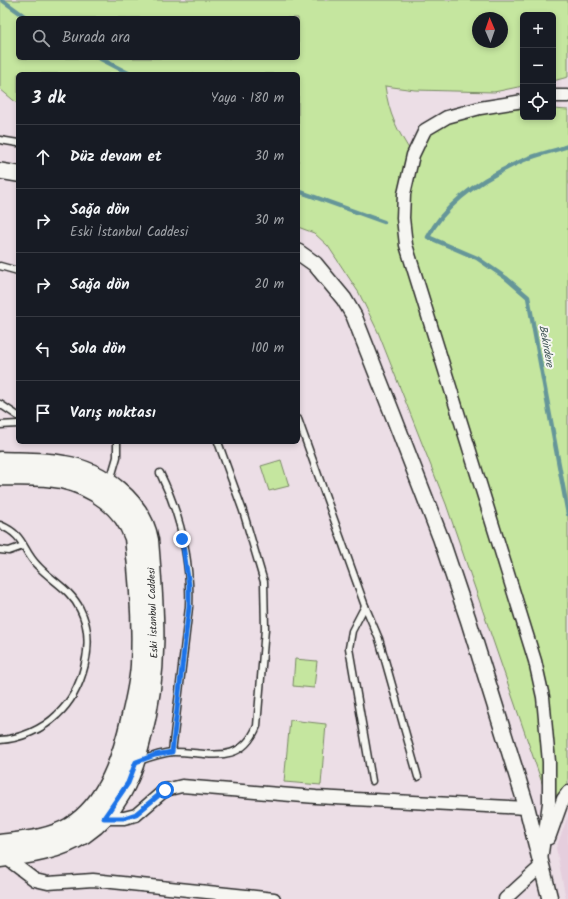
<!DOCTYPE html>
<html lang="tr">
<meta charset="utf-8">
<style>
body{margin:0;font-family:Kalam,sans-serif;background:#242831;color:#f1f3f6}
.controls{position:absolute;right:12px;top:12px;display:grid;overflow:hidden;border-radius:6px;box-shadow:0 2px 6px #0003}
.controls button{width:36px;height:36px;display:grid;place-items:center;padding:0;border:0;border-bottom:1px solid #363941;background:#171b24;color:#f1f3f6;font:20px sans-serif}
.compass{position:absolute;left:472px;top:12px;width:36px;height:36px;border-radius:50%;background:#171b24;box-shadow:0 2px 6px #0003;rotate:358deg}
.stop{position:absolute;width:12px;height:12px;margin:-9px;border:3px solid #1a73e8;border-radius:50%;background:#fff}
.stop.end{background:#1a73e8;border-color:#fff;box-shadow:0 1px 4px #0008}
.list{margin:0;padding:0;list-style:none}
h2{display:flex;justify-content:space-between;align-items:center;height:52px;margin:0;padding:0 16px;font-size:17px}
h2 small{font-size:13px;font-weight:400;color:#9ea1a6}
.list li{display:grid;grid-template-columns:26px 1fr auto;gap:12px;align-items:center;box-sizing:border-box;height:64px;padding:0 16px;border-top:1px solid #363941}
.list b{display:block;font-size:15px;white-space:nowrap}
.list p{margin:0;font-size:13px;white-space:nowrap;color:#9ea1a6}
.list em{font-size:13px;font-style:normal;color:#9ea1a6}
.icon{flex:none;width:22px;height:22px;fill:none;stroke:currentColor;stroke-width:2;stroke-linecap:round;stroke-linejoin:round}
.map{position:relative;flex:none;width:568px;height:899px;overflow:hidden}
.search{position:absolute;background:#171b24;box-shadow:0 2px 6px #0003;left:16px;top:16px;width:284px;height:44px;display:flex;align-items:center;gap:10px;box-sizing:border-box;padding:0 14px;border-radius:6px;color:#9ea1a6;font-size:15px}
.panel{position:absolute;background:#171b24;box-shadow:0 2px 6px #0003;left:16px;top:72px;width:284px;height:372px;border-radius:6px}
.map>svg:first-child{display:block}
</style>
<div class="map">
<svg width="568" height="899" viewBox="0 0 568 899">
<rect width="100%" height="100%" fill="#ecdee6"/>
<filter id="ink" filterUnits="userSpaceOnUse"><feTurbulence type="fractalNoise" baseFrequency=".025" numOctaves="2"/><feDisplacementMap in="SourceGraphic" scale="8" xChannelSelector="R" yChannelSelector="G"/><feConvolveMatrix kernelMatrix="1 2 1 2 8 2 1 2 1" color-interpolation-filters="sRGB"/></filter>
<g filter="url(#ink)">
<path fill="#e5cedd" d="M 568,816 L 568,899 L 566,899 L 556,848 Z"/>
<g fill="#c5e69f" stroke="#788865" fill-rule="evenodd">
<path d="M 0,0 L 568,0 L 568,77 L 553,81 L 553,15 L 523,15 L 523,86 L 494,92 L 415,90 L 385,86 C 389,115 397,130 413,155 L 425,130 L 480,108 L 523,109 L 523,117 L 553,117 L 553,109 L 568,110 L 568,788 L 563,799 L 549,803 L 446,504 L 378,332 L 359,293 L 328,246 L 314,233 L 298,227 L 298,74 L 18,74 L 18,104 L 0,89 ZM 18,18 L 298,18 L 298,58 L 18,58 ZM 478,18 L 502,18 L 502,42 L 478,42 Z"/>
<path d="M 281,460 L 289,486 L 269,491 L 261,466 Z"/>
<path d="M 295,659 L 317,661 L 314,688 L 293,686 Z"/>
<path d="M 290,720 L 326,724 L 321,785 L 284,782 Z"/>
</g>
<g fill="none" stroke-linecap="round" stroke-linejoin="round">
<g stroke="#659699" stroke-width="4.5">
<path d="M 2,0 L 27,18"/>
<path d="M 99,58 L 130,74"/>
<path d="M 568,146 C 554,151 538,154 524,160 C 487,176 447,200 428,237 L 477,258 L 506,278 L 528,297 L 568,514"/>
<path d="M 298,191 L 384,222"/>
</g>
<g stroke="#2b2b2b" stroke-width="9">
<g id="service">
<path d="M 0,140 L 18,143"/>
<path d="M 0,266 L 18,271"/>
<path d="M 0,404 L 18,416"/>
<path d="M 298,419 L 365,606 L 352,631 L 349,648 L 372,781"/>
<path d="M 0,425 L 18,424"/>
<path d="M 160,473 C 180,514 191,561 189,607 L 172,752"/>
<path d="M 110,481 L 117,457 L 117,442"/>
<path d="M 0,525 C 26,536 21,549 38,566 C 52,581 71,590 80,609 C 97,642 83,691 57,715 C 43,729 20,739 0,740"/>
<path d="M 0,550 L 9,551 L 23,546"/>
<path d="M 365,606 L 379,639 L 418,777"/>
<path d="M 139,761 C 150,757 161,753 172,752 C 206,751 240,768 257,726 L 265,629 L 264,582 L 243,511 L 218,442"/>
</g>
</g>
<g stroke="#2b2b2b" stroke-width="15">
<g id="minor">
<path d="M 553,96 L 568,96"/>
<path d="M 104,818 L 124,818 L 136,815 L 165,790 L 182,786 L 316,797 L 527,808"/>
<path d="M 549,838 L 563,799 L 568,792"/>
<path d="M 6,858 L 35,880 L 48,883 L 93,880 L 274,899"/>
<path d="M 505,899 L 540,867 L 549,803 L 549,762 L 543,697 L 535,661 L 406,245 L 403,218 L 404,194 L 413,155 L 425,130 L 447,117 L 480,108 L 523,101"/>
</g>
</g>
<g stroke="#2b2b2b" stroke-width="18">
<g id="tertiary">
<path d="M 0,171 L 18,174"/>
<path d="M 298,252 L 315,264 L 344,299 L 354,316 L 393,415 L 441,539 L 468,619 L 527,808 L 550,899"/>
</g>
</g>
<g stroke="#2b2b2b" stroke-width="21">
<g id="secondary">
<path d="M 0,461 C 21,462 43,461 64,465 C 101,471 142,501 149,540 C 155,612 160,669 141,741 C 132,778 117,812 84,834 C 60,850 28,855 0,858"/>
<path d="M 0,476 C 20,477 41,475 61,479 C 93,486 124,507 134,538 C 139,580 142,623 140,665 C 139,682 135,699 131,716 C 122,757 108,803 70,827 C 50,839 23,841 0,844"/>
</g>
</g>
<use href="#service" stroke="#f6f6f2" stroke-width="6"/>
<use href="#minor" stroke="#f6f6f2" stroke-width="12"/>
<use href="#tertiary" stroke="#f6f6f2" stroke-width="15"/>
<use href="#secondary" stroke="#f6f6f2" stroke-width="18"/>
</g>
</g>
<g fill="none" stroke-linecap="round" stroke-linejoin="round" filter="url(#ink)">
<path stroke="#1a73e8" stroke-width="5" d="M 165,790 L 136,814 L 124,818 L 104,818 L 128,783 L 136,762 L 155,755 L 172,752 L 189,607 L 189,585 L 182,539"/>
</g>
<g text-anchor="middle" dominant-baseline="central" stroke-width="4" stroke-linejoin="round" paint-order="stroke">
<g font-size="10" fill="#2b2b2b" stroke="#f6f6f2">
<text transform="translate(153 613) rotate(-92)">Eski İstanbul Caddesi</text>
</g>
<g font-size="11" font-style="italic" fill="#435859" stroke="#f6f6f2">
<text transform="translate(546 346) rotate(80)">Bekirdere</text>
</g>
</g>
</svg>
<div class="controls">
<button>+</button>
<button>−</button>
<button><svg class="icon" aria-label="locate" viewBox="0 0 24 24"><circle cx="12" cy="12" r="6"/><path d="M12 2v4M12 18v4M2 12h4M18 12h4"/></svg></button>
</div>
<svg class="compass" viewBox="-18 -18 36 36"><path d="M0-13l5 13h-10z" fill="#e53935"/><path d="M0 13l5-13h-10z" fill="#9ea1a6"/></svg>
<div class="stop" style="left:165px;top:790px"></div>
<div class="stop end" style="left:182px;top:539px"></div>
<div class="search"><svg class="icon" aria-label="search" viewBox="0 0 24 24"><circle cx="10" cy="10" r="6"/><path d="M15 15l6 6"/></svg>Burada ara</div>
<section class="panel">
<h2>3 dk<small>Yaya · 180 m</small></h2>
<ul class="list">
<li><svg class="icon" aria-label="ahead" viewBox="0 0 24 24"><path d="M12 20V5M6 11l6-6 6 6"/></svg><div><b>Düz devam et</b></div><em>30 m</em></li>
<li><svg class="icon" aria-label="right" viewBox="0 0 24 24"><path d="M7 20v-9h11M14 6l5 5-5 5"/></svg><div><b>Sağa dön</b><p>Eski İstanbul Caddesi</p></div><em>30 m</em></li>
<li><svg class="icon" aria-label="right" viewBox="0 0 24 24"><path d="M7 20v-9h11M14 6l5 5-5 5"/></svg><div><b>Sağa dön</b></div><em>20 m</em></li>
<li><svg class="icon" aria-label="left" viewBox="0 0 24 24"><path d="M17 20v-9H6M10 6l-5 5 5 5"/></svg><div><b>Sola dön</b></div><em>100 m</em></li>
<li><svg class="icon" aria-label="arrive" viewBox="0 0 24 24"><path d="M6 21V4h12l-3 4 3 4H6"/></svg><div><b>Varış noktası</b></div></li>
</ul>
</section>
</div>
